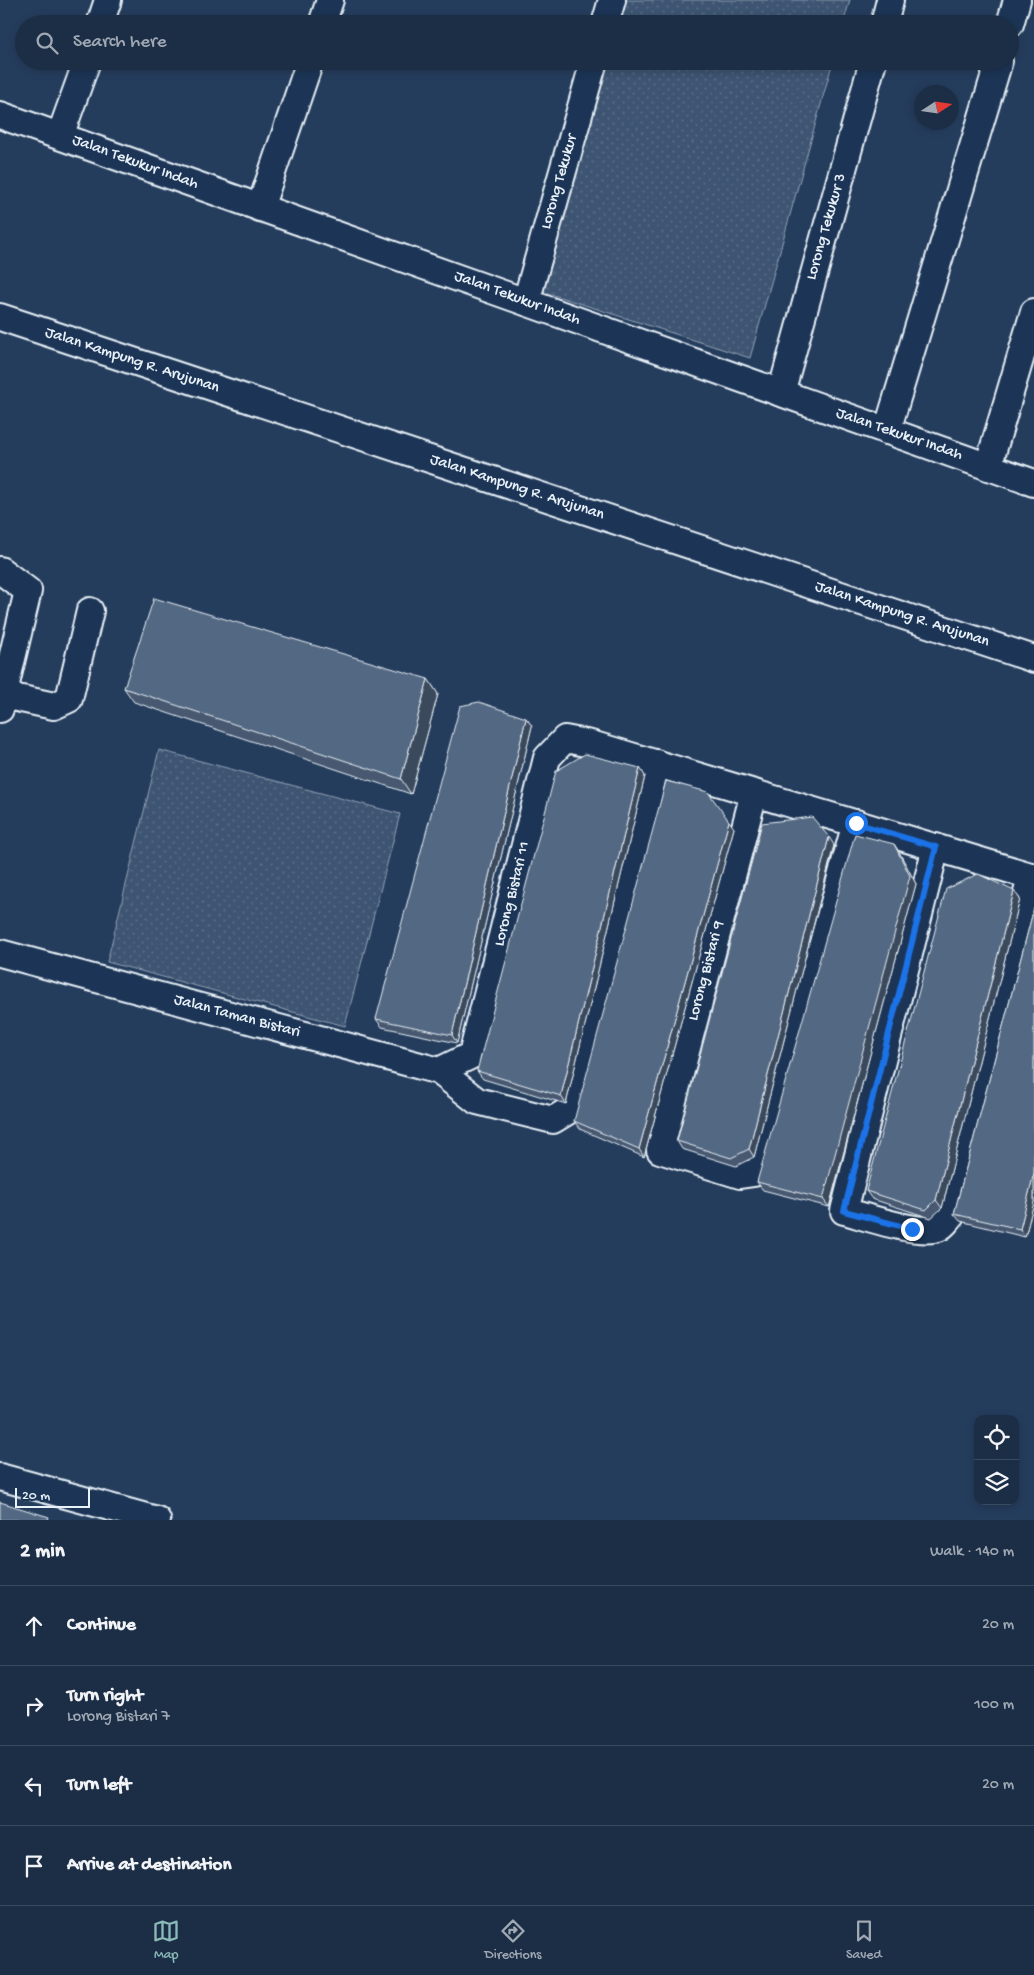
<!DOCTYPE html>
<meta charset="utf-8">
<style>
body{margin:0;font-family:"Gochi Hand",sans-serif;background:#293a51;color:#f1f3f6}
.controls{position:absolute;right:15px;bottom:15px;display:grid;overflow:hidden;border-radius:10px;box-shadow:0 2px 8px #0003}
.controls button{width:45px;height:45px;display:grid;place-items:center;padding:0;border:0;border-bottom:1px solid #3a4a5f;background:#1c2e46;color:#f1f3f6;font:25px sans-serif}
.compass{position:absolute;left:914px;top:85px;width:45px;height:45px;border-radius:50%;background:#1c2e46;box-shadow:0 2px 8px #0003;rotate:78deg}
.scale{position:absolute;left:15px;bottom:12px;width:75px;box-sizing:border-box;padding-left:5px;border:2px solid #e8f1f8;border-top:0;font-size:14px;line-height:18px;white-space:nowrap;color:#e8f1f8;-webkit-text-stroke:4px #1d3557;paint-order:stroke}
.stop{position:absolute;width:15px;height:15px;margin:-11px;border:4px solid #1a73e8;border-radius:50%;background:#fff}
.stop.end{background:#1a73e8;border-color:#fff;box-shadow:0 1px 5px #0008}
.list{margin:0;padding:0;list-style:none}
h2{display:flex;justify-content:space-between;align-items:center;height:65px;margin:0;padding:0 20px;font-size:21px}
h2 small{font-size:16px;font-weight:400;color:#a0a8b3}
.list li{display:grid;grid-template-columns:32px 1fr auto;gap:15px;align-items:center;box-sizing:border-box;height:80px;padding:0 20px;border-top:1px solid #3a4a5f}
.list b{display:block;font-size:19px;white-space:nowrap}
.list p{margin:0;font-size:16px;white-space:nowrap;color:#a0a8b3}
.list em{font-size:16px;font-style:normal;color:#a0a8b3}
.icon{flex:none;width:28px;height:28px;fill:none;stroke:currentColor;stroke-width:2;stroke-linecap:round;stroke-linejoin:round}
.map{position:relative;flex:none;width:1034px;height:1520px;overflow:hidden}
.search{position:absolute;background:#1c2e46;box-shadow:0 2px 8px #0003;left:15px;right:15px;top:15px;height:55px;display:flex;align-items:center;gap:12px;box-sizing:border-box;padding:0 18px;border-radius:28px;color:#a0a8b3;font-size:19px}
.sheet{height:385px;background:#1c2e46}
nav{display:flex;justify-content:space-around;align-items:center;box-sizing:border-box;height:70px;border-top:1px solid #3a4a5f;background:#1c2e46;font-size:14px;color:#a0a8b3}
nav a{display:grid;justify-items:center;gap:2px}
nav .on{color:#8bbbb9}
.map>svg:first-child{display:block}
</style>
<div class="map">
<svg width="1034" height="1520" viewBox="0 0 1034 1520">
<defs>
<pattern id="park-dots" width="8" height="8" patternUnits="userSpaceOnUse" patternTransform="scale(1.25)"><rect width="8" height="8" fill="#3e5472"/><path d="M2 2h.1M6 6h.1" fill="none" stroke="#5a6d87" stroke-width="1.8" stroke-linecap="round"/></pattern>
</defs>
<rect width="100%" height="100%" fill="#253d5d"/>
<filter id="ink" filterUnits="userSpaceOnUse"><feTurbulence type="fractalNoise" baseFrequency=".02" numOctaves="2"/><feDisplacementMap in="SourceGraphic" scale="10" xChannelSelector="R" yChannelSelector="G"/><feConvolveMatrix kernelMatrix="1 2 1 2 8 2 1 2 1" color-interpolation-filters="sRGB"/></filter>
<g filter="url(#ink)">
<g fill="url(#park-dots)" stroke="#93a2b5">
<path d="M 620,0 L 850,0 L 843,24 L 613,24 Z"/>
<path d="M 602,61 L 833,61 L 750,358 L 538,290 Z"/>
<path d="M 159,750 L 400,814 L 345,1026 L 107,962 Z"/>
</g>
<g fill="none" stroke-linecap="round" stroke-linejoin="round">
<g stroke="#e8f1f8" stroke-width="30">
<g id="minor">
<path d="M 100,24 L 108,0"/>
<path d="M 322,24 L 330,0"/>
<path d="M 605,24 L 612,0"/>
<path d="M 884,24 L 890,0"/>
<path d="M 1010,24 L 1017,0"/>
<path d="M 0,115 L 1034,483"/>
<path d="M 60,136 L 87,61"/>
<path d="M 260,208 L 310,61"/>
<path d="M 526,302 L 594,61"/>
<path d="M 0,317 L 1034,659"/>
<path d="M 781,393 L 873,61"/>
<path d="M 887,431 L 999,61"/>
<path d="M 988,467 L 1034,312"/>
<path d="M 0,570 L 28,591 L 0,709"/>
<path d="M 3,695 L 54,706 L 69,699 L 90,611"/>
<path d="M 754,793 L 660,1150 L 740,1175 L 754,1173 L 761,1168 L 856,823"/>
<path d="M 936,847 L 844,1211 C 864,1216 923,1237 940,1227 C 944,1225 948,1219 951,1216 L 1031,876"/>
<path d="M 0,953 L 439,1071 L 472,1055 L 547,758 L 565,739 L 591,744 L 1034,877"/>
<path d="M 439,1071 L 477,1101 L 553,1120 L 571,1109 L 578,1091 L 656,763"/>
<path d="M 0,1477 L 157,1520"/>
</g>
</g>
<use href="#minor" stroke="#1d3557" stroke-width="26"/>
</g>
<g fill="#475970" stroke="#e8f1f8">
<path d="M 428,679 L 438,694 L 411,794 L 134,702 L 124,688 Z"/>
<path d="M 526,718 L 532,726 L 457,1043 L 382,1027 L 376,1019 Z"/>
<path d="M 640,768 L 645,776 L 566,1104 L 483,1079 L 477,1071 Z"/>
<path d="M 734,828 L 644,1157 L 580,1129 L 574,1121 Z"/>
<path d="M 894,844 L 899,852 L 916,884 L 829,1207 L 763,1190 L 757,1182 Z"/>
<path d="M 834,845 L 754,1157 L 736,1166 L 682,1149 L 677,1141 Z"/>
<path d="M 1014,891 L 1020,899 L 942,1208 L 931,1218 L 872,1199 L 866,1191 Z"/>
<path d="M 1034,908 L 1034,1202 L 1025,1237 L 960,1221 L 954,1214 Z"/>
</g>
<g fill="#3a485b" stroke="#e8f1f8">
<path d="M 428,679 L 438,694 L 411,794 L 401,779 Z"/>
<path d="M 526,718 L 532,726 L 457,1043 L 452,1035 Z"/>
<path d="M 640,768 L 645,776 L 566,1104 L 561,1096 Z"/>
<path d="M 729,821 L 734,828 L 644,1157 L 639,1149 Z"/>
<path d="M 829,837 L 834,845 L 754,1157 L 749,1149 Z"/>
<path d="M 894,844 L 899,852 L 916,884 L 829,1207 L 823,1199 Z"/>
<path d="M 1014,891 L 1020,899 L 942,1208 L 936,1200 Z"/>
<path d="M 1034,1173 L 1034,1202 L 1025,1237 L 1020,1229 Z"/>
</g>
<g fill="#536782" stroke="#e8f1f8">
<path d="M 154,598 L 428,679 L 401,779 L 124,688 Z"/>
<path d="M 479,702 L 526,718 L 452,1035 L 376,1019 L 460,706 Z"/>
<path d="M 585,754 L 640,768 L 561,1096 L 477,1071 L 556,771 Z"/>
<path d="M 666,781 L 708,792 L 729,821 L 639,1149 L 574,1121 Z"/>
<path d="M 812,817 L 829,837 L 749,1149 L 731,1158 L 677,1141 L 762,823 Z"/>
<path d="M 855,834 L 894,844 L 910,876 L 823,1199 L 757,1182 Z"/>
<path d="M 978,874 L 1014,891 L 936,1200 L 926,1210 L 866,1191 L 946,889 Z"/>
<path d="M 1034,908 L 1034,1173 L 1020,1229 L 954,1214 Z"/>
<path d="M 0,1502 L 49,1517 L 48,1520 L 0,1520 Z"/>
</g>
</g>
<g fill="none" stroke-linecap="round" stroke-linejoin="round" filter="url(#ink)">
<path stroke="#1a73e8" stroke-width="6" d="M 856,823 L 936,847 L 844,1211 L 912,1229"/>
</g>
<g text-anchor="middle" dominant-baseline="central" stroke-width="4.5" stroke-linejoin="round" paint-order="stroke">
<g font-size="16" fill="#e8f1f8" stroke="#1d3557">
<text transform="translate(135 163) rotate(20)">Jalan Tekukur Indah</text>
<text transform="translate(560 182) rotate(-74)">Lorong Tekukur</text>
<text transform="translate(827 227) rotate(-74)">Lorong Tekukur 3</text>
<text transform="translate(517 299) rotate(20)">Jalan Tekukur Indah</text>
<text transform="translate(132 361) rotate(18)">Jalan Kampung R. Arujunan</text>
<text transform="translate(899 435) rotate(19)">Jalan Tekukur Indah</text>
<text transform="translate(517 488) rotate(18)">Jalan Kampung R. Arujunan</text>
<text transform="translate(902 615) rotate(18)">Jalan Kampung R. Arujunan</text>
<text transform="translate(513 894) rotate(-76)">Lorong Bistari 11</text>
<text transform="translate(707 971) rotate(-75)">Lorong Bistari 9</text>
<text transform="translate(237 1017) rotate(15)">Jalan Taman Bistari</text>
</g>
</g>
</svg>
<div class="controls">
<button><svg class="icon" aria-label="locate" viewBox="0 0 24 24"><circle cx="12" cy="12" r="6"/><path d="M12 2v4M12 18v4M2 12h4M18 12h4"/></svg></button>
<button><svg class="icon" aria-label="layers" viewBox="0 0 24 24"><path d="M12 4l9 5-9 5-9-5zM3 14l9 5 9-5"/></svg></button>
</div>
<svg class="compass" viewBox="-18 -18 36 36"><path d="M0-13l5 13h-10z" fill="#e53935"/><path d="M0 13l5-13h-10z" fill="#a0a8b3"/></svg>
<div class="scale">20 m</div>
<div class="stop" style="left:856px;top:823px"></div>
<div class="stop end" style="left:912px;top:1229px"></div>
<div class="search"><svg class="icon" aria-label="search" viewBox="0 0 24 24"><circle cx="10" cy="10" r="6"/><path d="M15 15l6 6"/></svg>Search here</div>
</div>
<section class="sheet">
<h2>2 min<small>Walk · 140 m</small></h2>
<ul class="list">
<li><svg class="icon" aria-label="ahead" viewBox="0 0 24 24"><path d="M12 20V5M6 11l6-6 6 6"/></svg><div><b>Continue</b></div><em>20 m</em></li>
<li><svg class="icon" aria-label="right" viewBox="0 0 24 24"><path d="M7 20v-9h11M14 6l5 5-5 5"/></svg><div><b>Turn right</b><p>Lorong Bistari 7</p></div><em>100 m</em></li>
<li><svg class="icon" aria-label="left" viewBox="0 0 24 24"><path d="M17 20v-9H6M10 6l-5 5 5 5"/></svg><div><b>Turn left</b></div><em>20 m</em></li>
<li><svg class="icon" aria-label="arrive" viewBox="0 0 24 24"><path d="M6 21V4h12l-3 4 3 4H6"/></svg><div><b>Arrive at destination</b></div></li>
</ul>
</section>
<nav>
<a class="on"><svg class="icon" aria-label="map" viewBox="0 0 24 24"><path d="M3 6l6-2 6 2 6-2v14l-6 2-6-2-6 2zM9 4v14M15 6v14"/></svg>Map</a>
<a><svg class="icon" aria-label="directions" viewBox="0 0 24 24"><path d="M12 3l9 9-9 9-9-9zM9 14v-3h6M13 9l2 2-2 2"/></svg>Directions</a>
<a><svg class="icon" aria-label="saved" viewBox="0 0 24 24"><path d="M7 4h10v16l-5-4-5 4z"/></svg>Saved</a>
</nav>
